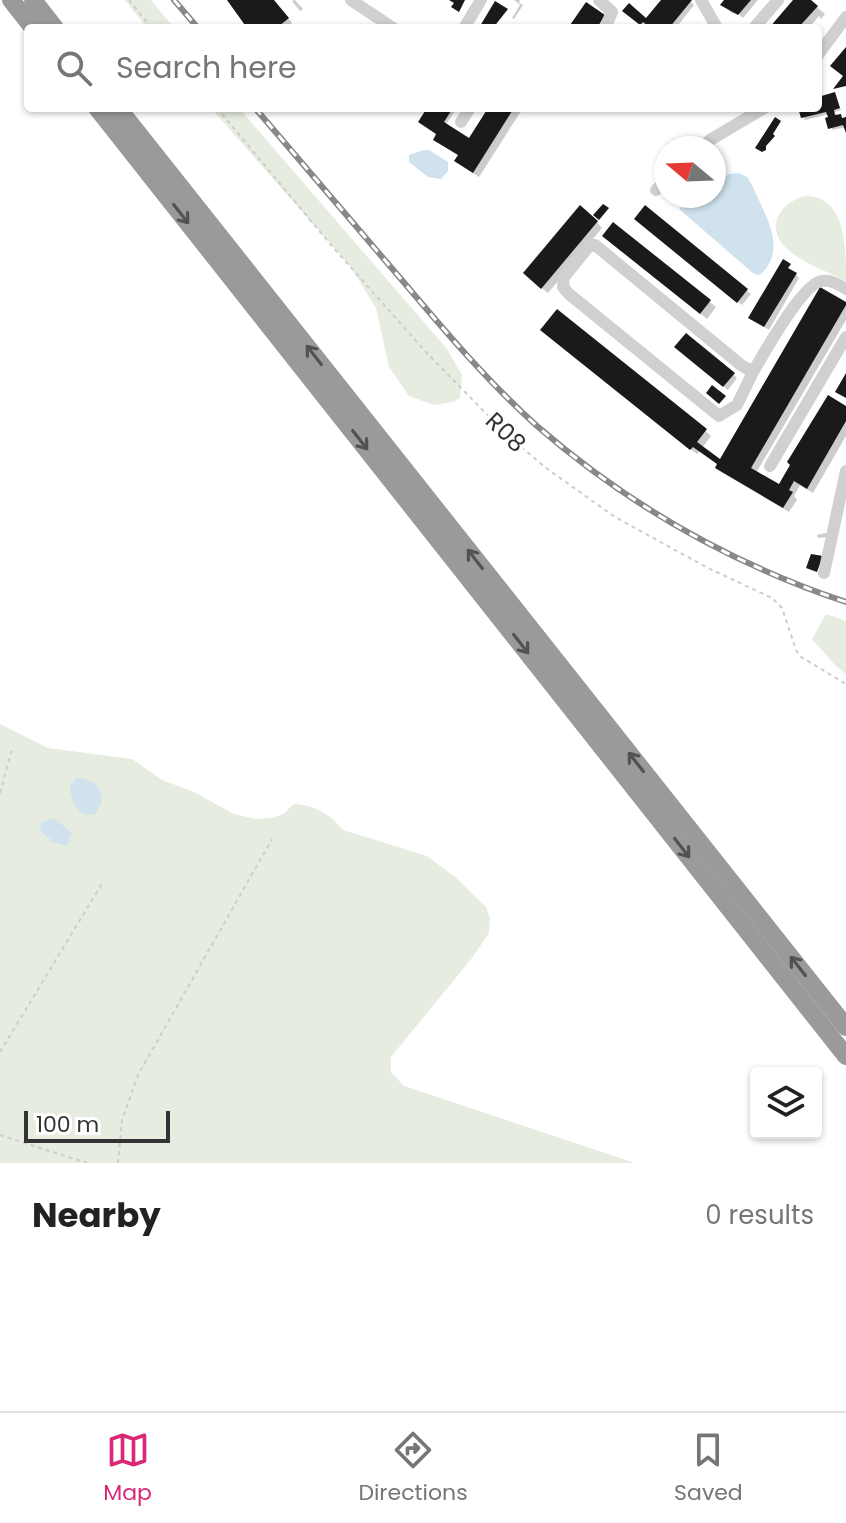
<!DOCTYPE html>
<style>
body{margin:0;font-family:Poppins,sans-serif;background:#f6f6f6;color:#222}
.controls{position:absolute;right:24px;bottom:24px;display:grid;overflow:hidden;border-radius:8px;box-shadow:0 2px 6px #0004}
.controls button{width:72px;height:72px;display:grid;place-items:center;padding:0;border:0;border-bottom:2px solid #e0e0e0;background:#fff;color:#222;font:40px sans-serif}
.compass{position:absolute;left:654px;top:136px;width:72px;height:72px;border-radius:50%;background:#fff;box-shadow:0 2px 6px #0004;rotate:289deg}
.scale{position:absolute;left:24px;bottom:20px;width:146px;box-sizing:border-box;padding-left:8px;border:4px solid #333;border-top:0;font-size:22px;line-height:28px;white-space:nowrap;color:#333;-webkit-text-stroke:6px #fff;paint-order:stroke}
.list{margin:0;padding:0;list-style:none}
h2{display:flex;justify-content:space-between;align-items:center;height:104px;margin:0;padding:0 32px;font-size:34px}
h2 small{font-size:26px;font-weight:400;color:#767676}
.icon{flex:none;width:44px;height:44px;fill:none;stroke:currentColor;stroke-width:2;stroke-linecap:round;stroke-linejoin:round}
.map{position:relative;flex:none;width:846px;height:1163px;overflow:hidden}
.search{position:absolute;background:#fff;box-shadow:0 2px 6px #0004;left:24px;right:24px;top:24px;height:88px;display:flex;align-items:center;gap:20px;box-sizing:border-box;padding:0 28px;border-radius:8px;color:#767676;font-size:30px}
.sheet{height:248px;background:#fff}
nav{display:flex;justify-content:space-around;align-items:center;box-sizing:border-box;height:112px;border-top:2px solid #e0e0e0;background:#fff;font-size:22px;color:#767676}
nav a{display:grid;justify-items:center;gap:4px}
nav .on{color:#db2777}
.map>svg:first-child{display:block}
</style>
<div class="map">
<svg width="846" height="1163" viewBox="0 0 846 1163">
<rect width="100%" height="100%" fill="#fff"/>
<g fill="#e6ecdf">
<path d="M 125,0 L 151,0 L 174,28 L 147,28 Z"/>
<path d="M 211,108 L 239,108 L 447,349 L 462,375 L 460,398 L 453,402 L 434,405 L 409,396 L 389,367 L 376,308 L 350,266 Z"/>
<path d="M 805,196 C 846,196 846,247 846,281 C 823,269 767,252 777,219 C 781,207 793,199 805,196 Z"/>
<path d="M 826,614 L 846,621 L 846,674 L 836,666 L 812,639 Z"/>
<path d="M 0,724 L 48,748 L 132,759 L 162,780 L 194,792 L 234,814 L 256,819 L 272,818 L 283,814 L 294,804 C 315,805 330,814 343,830 L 427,856 L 455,877 L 486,907 L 490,919 L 489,933 L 472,958 L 391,1057 L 391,1072 L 404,1086 L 635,1163 L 0,1163 Z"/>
</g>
<g fill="#cfe2ee">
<path d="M 424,150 L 429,150 L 448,162 L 448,171 L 441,179 L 428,177 L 409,162 L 409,155 Z"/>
<path d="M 739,173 L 747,177 L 752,185 C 764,214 789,249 760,275 L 754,274 L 679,209 L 698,196 L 714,196 L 714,185 L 729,174 Z"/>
<path d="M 76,778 C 97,778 109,795 96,813 C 78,820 71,802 70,787 Z"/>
<path d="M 54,818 L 72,833 L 67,846 L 54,843 L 41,831 L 40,825 L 44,821 Z"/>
</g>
<g fill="#0003">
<path d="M 229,0 L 273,0 L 292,23 L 286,28 L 251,28 Z"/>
<path d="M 295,0 L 303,9 L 300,11 L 292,1 Z"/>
<path d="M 514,0 L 520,0 L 519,3 L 523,5 L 514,19 L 512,18 L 520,5 Z"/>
<path d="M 664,0 L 689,0 L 694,5 L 676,28 L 653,28 L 650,25 L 645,28 L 631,16 L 647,21 Z"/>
<path d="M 727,0 L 758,0 L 743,18 L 735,11 L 733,14 L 723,5 Z"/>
<path d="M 796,0 L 808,0 L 825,14 L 821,19 L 819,16 L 809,28 L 772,28 Z"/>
<path d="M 835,95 L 841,110 L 835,112 L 836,117 L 846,119 L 846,127 L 832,130 L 829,114 L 805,120 L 803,117 L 800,108 L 818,108 L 818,99 Z"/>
<path d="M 429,108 L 457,108 L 445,126 L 469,141 L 490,108 L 523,108 L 479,177 L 462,166 L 460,156 L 440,143 Z"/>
<path d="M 646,208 L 751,294 L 742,305 L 641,222 Z"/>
<path d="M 597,222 L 602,228 L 548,293 L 531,279 Z"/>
<path d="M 613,225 L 716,307 L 707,319 L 610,241 Z"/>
<path d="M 795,274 L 799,278 L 769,330 L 755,321 Z"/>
<path d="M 846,304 L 846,320 L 756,473 L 780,487 L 846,408 L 846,436 L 813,493 L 800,485 L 794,496 L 797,500 L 789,512 L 723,473 L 717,468 L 719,464 L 700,451 L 697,454 L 549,336 L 558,312 L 706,431 L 711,436 L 702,448 L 721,461 Z"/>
<path d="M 680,351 L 733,374 L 737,378 L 728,390 Z"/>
<path d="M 826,533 L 827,537 L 818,538 L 817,535 Z"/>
</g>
<g fill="#1a1a1a">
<path d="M 227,0 L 274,0 L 289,18 L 279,26 L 281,28 L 247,28 Z"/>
<path d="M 449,0 L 465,0 L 459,12 L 451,7 L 454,3 Z"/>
<path d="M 661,0 L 692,0 L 669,28 L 651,28 L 643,22 L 640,25 L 622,11 L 629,3 L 646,18 Z"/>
<path d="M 724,0 L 751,0 L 738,15 L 720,5 Z"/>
<path d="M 793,0 L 811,0 L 818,6 L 798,28 L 769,28 Z"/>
<path d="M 495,1 L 508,9 L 493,28 L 484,28 L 480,26 Z"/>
<path d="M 586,2 L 605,15 L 597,28 L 568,28 Z"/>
<path d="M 846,47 L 846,86 L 833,89 L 843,76 L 830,66 Z"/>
<path d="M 835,92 L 840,108 L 834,110 L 835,115 L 841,114 L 842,118 L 846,117 L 846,133 L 843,125 L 828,129 L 825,118 L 828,117 L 826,112 L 801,118 L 798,108 L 818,108 L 818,97 Z"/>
<path d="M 427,108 L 453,108 L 444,122 L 469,138 L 488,108 L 514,108 L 473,173 L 454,161 L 458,155 L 433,140 L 436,134 L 418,122 Z"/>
<path d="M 775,117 L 781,121 L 773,134 L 775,136 L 766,146 L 766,150 L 762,152 L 755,148 Z"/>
<path d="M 603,204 L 609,208 L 599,220 L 593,215 Z"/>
<path d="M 580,205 L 598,221 L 541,289 L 523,273 Z"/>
<path d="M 645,205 L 748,289 L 737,303 L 634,219 Z"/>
<path d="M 613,222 L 711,300 L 700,314 L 602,236 Z"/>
<path d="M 783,259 L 791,264 L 788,268 L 797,273 L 764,327 L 748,318 Z"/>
<path d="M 820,287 L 846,302 L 846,305 L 751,468 L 779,484 L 790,465 L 787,462 L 828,395 L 846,406 L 846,421 L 807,489 L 794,481 L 789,490 L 793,492 L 783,508 L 715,468 L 717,464 L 693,447 L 690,450 L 540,330 L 557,309 L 707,429 L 697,442 L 720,459 Z"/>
<path d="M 686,333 L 735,373 L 723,387 L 674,347 Z"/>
<path d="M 846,373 L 846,398 L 835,392 Z"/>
<path d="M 712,385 L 726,396 L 719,404 L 706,393 Z"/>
<path d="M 811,554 L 823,556 L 817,572 L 806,568 Z"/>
</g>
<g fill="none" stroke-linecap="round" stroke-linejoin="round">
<g stroke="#cdcdcd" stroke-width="2" stroke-dasharray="4 4" stroke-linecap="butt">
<path d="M 129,0 L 152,28"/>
<path d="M 217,108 L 331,245 L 424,350 L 507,435 L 546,468 L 615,517 L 706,567 L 772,598 L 782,608 L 796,650 L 801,657 L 846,684"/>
<path d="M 0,793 L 12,749"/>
<path d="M 0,1052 L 103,882"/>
<path d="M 0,1135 L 87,1163"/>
<path d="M 118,1163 L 122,1120 L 138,1075 L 272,839"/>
</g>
<g stroke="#d0d0d0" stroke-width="12">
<path d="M 351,0 L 393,28"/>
<path d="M 599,0 L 612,12 L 605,28"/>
<path d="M 701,0 L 717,28"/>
<path d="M 464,28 L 481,0"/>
<path d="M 754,28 L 778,0"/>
<path d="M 818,55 L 846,17"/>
<path d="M 461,122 L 470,108"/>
<path d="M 701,148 L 710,140 L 764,108"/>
<path d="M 656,190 L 666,181"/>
<path d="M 753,372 L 737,405 L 719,416 L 569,294 L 563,287 L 564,277 L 590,245 L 595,245 L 741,365 L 753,372 C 764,353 803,283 822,281 C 831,280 838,284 846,289"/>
<path d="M 770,466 L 846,337"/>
<path d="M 824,573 L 846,471"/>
</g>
<g stroke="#9a9a9a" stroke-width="18">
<path d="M 11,0 L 33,28"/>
<path d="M 33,0 L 55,28"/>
<path d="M 97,108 L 846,1056"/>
<path d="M 118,108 L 846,1027"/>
</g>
<g stroke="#888" stroke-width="6">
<g id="rail">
<path d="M 174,0 L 198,28"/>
<path d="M 255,108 C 304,165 352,222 401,279 C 444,330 487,381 537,426 C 628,505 732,564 846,602"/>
</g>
</g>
<use href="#rail" stroke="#fff" stroke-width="3" stroke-dasharray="9" stroke-linecap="butt"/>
</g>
<defs><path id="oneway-shaft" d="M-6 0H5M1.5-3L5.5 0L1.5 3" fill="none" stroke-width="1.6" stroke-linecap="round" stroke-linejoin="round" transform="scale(2)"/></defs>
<g stroke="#525252">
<use href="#oneway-shaft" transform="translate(181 214) rotate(52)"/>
<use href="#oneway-shaft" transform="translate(314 355) rotate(-128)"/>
<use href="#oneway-shaft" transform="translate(360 440) rotate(52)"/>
<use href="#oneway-shaft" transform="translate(475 559) rotate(-128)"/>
<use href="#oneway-shaft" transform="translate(521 644) rotate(52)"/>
<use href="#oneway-shaft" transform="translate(636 762) rotate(-128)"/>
<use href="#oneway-shaft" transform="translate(682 848) rotate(52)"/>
<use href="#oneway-shaft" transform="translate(798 966) rotate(-128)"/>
</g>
<g text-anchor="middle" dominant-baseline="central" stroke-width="8" stroke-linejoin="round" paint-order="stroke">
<g font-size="24" fill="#333" stroke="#fff">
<text transform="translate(506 432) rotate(44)">R08</text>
</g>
</g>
</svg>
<div class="controls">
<button><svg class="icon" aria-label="layers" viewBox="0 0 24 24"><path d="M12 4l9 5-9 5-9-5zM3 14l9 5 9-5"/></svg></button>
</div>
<svg class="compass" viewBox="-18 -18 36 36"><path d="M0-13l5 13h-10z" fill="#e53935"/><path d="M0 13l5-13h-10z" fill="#767676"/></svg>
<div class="scale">100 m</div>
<div class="search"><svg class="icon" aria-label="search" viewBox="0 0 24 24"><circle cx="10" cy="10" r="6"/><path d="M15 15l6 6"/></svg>Search here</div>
</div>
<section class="sheet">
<h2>Nearby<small>0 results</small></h2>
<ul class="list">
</ul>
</section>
<nav>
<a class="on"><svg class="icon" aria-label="map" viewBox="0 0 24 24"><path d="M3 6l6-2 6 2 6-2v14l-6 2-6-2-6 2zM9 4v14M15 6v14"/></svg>Map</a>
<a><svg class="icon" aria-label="directions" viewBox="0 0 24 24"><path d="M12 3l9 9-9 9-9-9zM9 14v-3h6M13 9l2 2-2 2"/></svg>Directions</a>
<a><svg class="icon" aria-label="saved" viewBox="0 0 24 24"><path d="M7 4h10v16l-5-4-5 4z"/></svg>Saved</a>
</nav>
